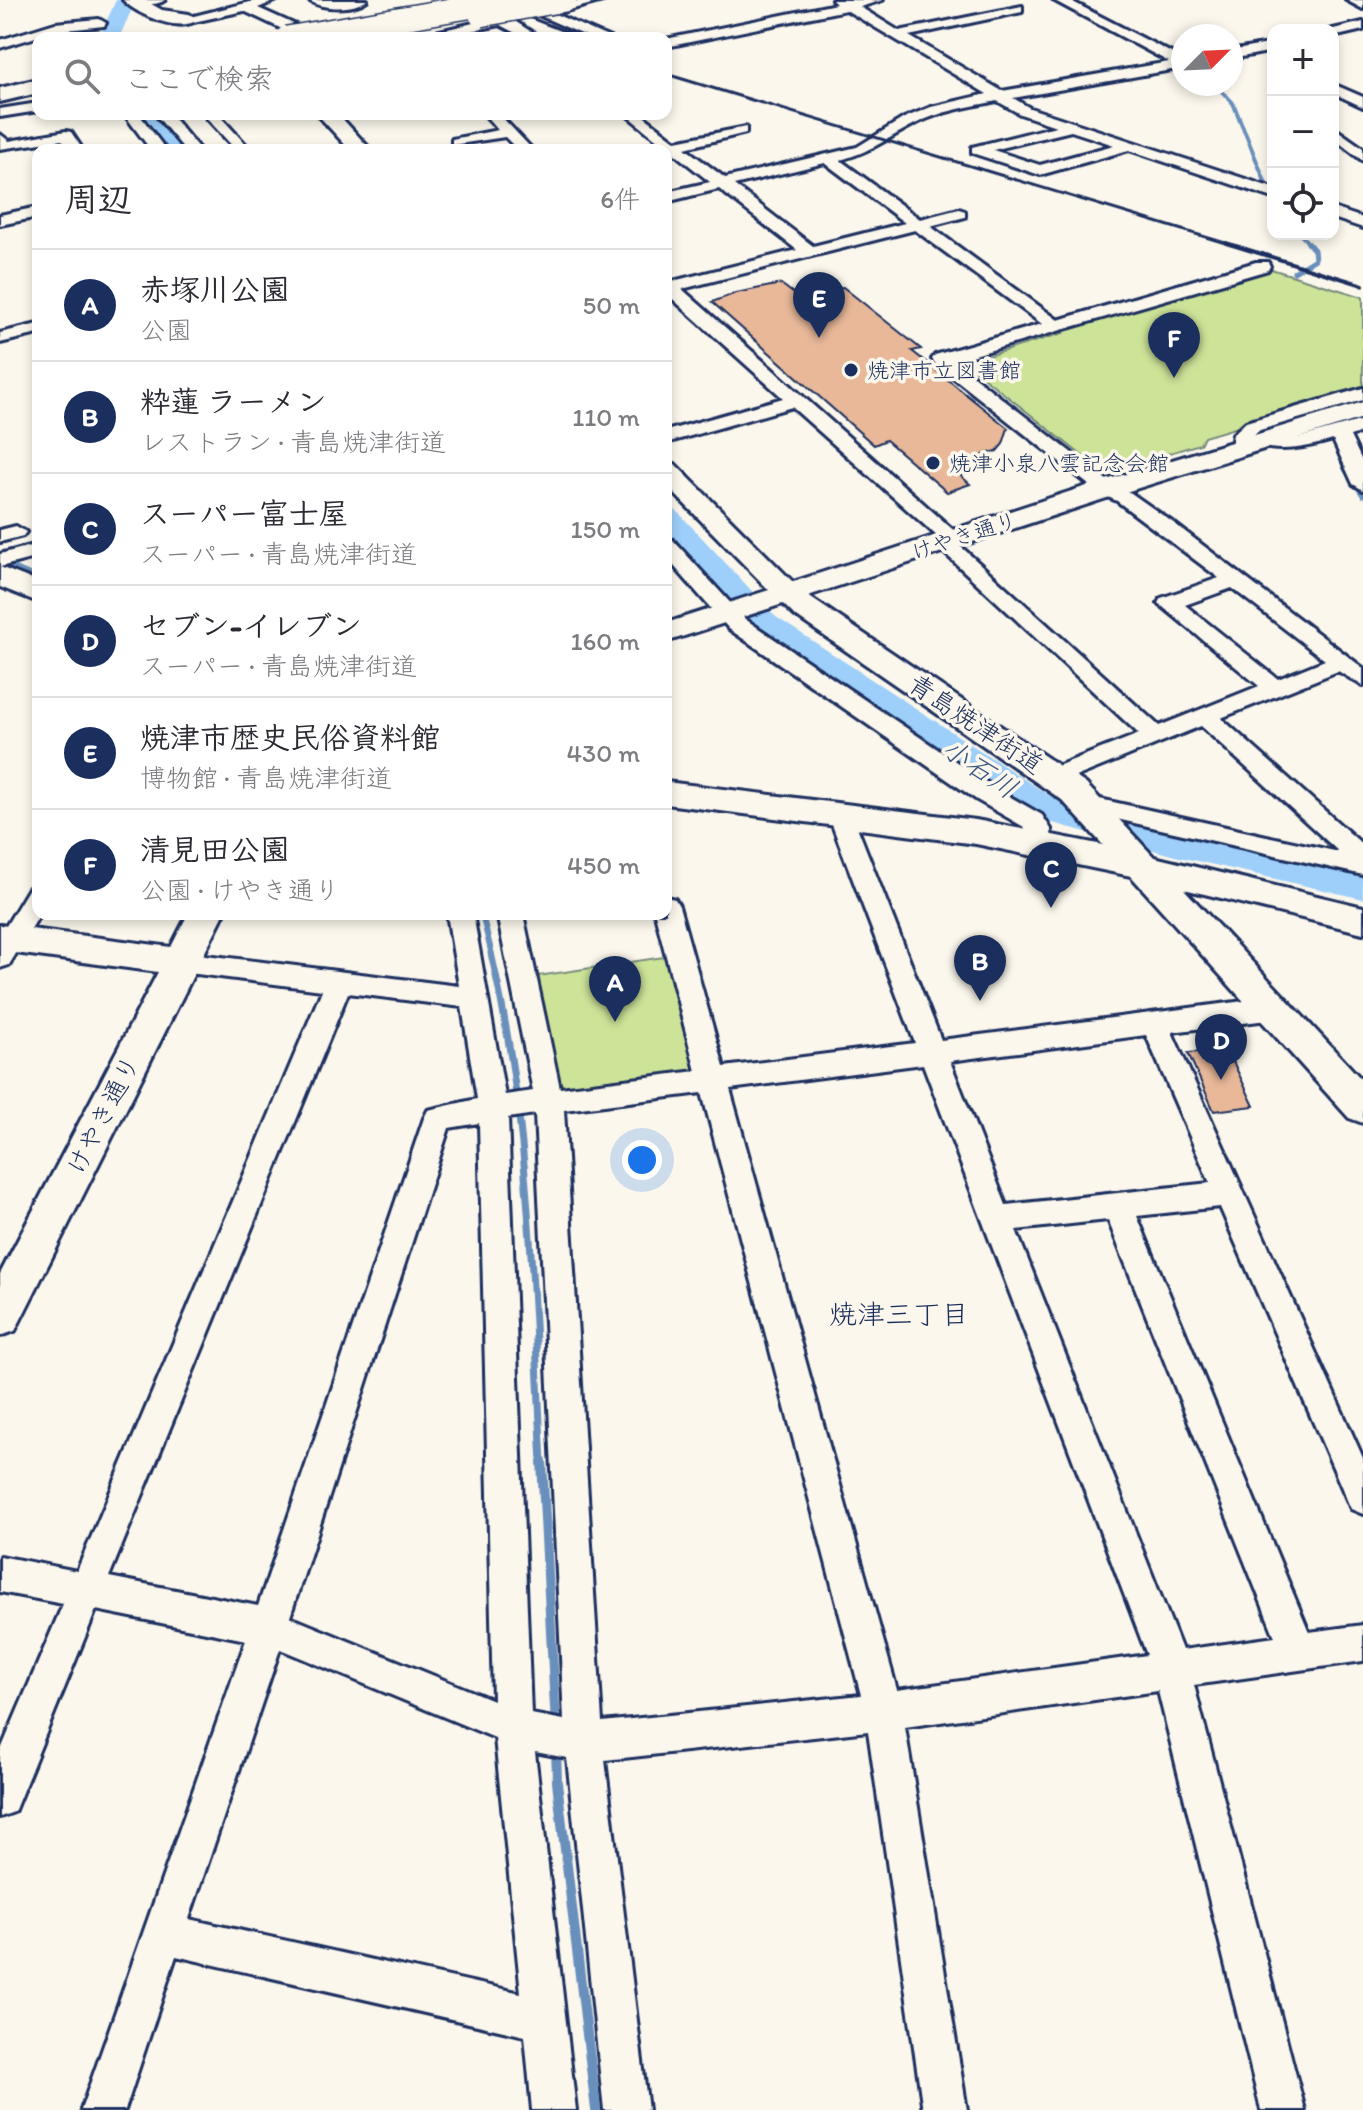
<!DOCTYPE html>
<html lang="ja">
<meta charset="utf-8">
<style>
body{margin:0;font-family:Itim,"Klee One",sans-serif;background:#f2f2f3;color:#2b2b33}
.controls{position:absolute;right:24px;top:24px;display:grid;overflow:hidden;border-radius:16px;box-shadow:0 4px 12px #0003}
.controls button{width:72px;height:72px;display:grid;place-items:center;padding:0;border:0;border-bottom:2px solid #e1e1e2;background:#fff;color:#2b2b33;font:40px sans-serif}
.compass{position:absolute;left:1171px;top:24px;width:72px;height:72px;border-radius:50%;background:#fff;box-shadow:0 4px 12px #0003;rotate:66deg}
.you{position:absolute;left:642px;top:1160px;width:28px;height:28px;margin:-20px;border:6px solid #fff;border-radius:50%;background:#1a73e8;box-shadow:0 0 0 12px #1a73e833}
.badge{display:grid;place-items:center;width:52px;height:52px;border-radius:50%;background:#1b2f5e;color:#fff;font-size:26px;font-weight:700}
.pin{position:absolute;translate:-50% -66px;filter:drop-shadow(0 2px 4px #0008)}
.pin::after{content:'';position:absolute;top:42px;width:28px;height:24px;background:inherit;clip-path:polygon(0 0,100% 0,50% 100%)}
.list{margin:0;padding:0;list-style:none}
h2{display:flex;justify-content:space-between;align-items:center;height:104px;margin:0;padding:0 32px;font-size:34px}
h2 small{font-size:26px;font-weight:400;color:#7c7c81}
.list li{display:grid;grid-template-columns:52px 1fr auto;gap:24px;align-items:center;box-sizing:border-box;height:112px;padding:0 32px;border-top:2px solid #e1e1e2}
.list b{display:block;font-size:30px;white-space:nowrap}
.list p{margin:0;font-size:26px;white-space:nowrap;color:#7c7c81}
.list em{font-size:26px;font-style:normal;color:#7c7c81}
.icon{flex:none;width:44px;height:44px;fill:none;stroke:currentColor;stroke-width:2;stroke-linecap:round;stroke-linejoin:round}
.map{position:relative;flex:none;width:1363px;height:2110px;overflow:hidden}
.search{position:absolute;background:#fff;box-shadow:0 4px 12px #0003;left:32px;top:32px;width:640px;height:88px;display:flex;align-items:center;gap:20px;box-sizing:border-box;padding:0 28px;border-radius:16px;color:#7c7c81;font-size:30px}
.panel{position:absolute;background:#fff;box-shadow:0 4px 12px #0003;left:32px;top:144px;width:640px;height:776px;border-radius:16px}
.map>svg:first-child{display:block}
</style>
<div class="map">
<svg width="1363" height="2110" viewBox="0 0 1363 2110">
<rect width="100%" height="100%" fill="#fbf7ec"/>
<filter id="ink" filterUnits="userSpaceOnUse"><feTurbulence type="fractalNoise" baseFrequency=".0125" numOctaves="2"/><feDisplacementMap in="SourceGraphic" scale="16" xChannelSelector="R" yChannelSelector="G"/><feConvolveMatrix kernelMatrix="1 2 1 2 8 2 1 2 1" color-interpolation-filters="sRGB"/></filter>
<g filter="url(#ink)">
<g fill="#cde398" stroke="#74897b" stroke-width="2">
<path d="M 1271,269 L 1363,297 L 1363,390 L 1204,437 L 1200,444 L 1113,470 L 1094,465 L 969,366 L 971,361 L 1063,333 L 1060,330 Z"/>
<path d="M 670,956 L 700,1067 L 696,1074 L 563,1091 L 556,1084 L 531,977 Z"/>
</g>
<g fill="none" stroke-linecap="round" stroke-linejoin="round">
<g stroke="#698fbc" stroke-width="4">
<path d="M 1215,84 L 1233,103 L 1273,201"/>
<path d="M 1300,234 L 1310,245"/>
</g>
<g stroke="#698fbc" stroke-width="5">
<path d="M 1294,272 L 1315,259 L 1314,250 L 1308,243"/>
<path d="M 1340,454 L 1345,469 L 1363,495"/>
</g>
<g stroke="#698fbc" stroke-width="6">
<path d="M 0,562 L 38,579"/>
<path d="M 482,914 L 492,955"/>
</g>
<path stroke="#698fbc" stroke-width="7" d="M 491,953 C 530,1120 533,1293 542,1463"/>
<g stroke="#698fbc" stroke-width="10">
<path d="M 542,1461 L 556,1727"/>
<path d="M 556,1747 L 557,1782 L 596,2110"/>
</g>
<g fill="#9dcffa" fill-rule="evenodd">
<path d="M 116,0 L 136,0 L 119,38 L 99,38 Z"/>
<path d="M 136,114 L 159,114 L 187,150 L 163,150 Z"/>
<path d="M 666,508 L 677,511 L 776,617 L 1050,796 L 1363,871 L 1363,899 L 1175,856 L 1023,815 L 752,631 L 666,537 Z"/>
</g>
</g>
<g fill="#e8b899" stroke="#1b2f5e" stroke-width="2">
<path d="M 781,284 L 801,299 L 822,290 L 843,287 L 921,349 L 912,351 L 1008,428 L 1003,444 L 997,451 L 985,454 L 961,476 L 970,484 L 947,492 L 886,440 L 874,445 L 712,302 L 736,293 Z"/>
<path d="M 1227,1049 L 1254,1106 L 1214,1111 L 1188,1053 Z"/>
</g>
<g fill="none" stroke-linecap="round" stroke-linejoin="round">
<g stroke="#1b2f5e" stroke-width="6">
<g id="street">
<path d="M 127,0 L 165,0 C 157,6 135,6 127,0 Z"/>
<path d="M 258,0 L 277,0 L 258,8 L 307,30 L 307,36 L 297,36 L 244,11 L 189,23 L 182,19 Z"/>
<path d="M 308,0 L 367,0 C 353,10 323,10 308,0 Z"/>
<path d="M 504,0 L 521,0 L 543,9 L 583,0 L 606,0 L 555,14 L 610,38 L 591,38 Z"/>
<path d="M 832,0 L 883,0 L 860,7 L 899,31 L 1022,6 L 1022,12 L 909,36 L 1002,91 L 1169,62 L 1053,0 L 1069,0 L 1183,59 L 1183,68 L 1013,98 L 1030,108 L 1273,188 L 1273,198 L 1129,150 L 1040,175 L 972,153 L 972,147 L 1056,126 L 1020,114 L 997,101 C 969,107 939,111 913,125 C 886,139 870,152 840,160 L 920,219 L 959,209 L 965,211 L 965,217 L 930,226 L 1058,320 L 1256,262 L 1268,262 L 1270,266 L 1268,270 L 954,361 L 1113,485 L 1131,493 L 1175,524 L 1363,668 L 1363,686 L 1338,671 L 1221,718 L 1363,845 L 1363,875 L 1077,810 L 1074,804 L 1077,798 L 1086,796 L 1339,852 L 1201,726 L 1063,782 L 1047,782 L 1043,776 L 1047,770 L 1139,734 L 937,546 L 934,542 L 938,537 L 792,407 L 666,443 L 666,431 L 783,398 L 666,293 L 666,279 L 673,281 L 797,250 L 719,189 L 666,202 L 666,192 L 710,182 L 625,114 L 641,114 L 676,141 L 746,127 L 746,133 L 685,148 L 725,178 L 857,147 L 904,118 L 931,107 L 987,94 L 846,10 L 666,47 L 666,39 L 836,4 ZM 1071,131 L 1114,145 L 1040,165 L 993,150 ZM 825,163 L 905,223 L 813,246 L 734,185 ZM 915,230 L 1042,324 L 935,355 L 932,359 L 935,363 L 1099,493 L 1117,501 L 1219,578 L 1161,598 L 1158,603 L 1259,686 L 1159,726 L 958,544 L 962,539 L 959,535 L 682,289 ZM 1232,588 L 1325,660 L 1278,679 L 1185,605 Z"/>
<path d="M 470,6 L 516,22 L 541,38 L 525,38 L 500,25 L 437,38 L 410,38 L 486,20 L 465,13 L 465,7 Z"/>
<path d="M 99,19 L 106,23 L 104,26 L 56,31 L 0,48 L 0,40 L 55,23 Z"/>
<path d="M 1363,22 L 1363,30 L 1333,37 L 1333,30 L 1329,30 Z"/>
<path d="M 1273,43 L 1273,51 L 1231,59 L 1231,51 Z"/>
<path d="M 1333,84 L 1363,97 L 1363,107 L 1333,93 Z"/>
<path d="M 38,103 L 38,111 L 0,117 L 0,109 Z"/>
<path d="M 124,114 L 139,114 L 166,150 L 151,150 Z"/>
<path d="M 155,114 L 170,114 L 200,150 L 185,150 Z"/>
<path d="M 203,114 L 218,114 L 251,150 L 236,150 Z"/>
<path d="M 484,114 L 499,114 L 533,150 L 518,150 L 505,137 L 452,145 L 452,139 L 498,130 Z"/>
<path d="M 1333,127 L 1363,148 L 1363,161 L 1333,138 Z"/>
<path d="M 66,131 L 71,132 L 83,150 L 69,150 L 62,140 L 0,149 L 0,134 L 9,141 Z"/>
<path d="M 38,207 L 38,217 L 0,225 L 0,215 Z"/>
<path d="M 1333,208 L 1363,218 L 1363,228 L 1333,218 Z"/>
<path d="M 38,324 L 38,334 L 0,343 L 0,333 Z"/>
<path d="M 1363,388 L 1363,400 L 1260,430 L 1252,436 L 1248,451 L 1241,453 L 1231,447 L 1233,434 L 1246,422 Z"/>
<path d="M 1363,420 L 1363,432 L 1350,436 L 1363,463 L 1363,490 L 1353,484 L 1333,440 C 1312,446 1269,457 1252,440 L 1262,434 L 1298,438 Z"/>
<path d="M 16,526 L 26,532 L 23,536 L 0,542 L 0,530 Z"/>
<path d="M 666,538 L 673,540 L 745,619 L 995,788 L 1042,815 L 1051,829 L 1052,845 L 1049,851 L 1040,854 L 1031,851 L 1024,827 L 977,800 L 729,629 L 666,557 Z"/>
<path d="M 38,544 L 38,557 L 0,567 L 0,554 Z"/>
<path d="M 840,806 L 849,808 L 852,814 L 941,1040 L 1275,997 L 1285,1001 L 1289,1008 L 1285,1015 L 1275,1019 L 1172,1032 L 1363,1458 L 1363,1514 L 1351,1509 L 1220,1207 L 1137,1216 L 1309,1632 L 1363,1625 L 1363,1661 L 1194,1685 L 1305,2110 L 1261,2110 L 1158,1691 L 905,1727 L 967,2110 L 923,2110 L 868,1731 L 605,1760 L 648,2110 L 604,2110 L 567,1758 L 535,1752 L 576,2110 L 532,2110 L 525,2036 L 176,1956 L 125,2110 L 81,2110 L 246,1640 L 96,1610 L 14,1812 L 0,1817 L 0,1752 L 63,1604 L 0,1592 L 0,1556 L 77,1571 L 322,990 L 181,972 L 172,969 L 168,962 L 172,955 L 181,952 L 459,986 L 447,914 L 473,914 L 505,1095 L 533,1091 L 497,914 L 523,914 L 560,1088 L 696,1071 L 655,914 L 666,914 L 666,897 L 675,899 L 679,906 L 724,1067 L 915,1043 L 828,814 L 831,808 ZM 348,993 L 462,1007 L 477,1099 L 428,1110 L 424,1118 L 258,1606 L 109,1577 ZM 1146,1035 L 1210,1183 L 1006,1205 L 950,1061 ZM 923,1064 L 1147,1655 L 897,1690 L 730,1089 ZM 702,1093 L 861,1695 L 602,1722 L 564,1110 ZM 535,1114 L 564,1720 L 531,1714 L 508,1118 ZM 479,1123 L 493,1700 L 290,1617 L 449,1128 ZM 1108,1220 L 1275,1637 L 1182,1650 L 1016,1230 ZM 280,1649 L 495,1738 L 521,1993 L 189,1919 Z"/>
<path d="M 38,886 L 40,914 L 9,965 L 0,968 L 0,936 L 29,888 Z"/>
</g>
</g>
<g stroke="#1b2f5e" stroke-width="6">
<g id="secondary">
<path d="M 123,0 L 144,0 L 162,10 L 189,14 L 198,19 C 181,34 137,15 123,0 Z"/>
<path d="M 1346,0 L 1363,0 L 1363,9 Z"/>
<path d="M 317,114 L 338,114 L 371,150 L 350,150 Z"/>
<path d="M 1363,402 L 1363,418 L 1116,495 L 808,596 L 1086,784 L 1154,857 L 1363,907 L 1363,933 L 1184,889 L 1363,1081 L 1363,1123 L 1349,1118 L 1131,876 L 976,844 L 666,804 L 666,782 L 976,820 L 1103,845 L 1062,800 L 794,615 L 783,604 L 666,642 L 666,623 L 769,590 L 666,485 L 666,462 L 675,464 L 793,582 L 1096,483 Z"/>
<path d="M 0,567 L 38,582 L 38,602 L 0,587 Z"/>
<path d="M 188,914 L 224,914 L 15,1331 L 0,1336 L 0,1274 L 158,972 L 0,951 L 0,925 L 171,947 Z"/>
</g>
</g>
<g stroke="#1b2f5e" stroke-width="6">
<path id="highway" d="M 38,79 L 38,93 L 0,102 L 0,88 Z"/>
</g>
<use href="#street" fill="#fbf7ec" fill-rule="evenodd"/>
<use href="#secondary" fill="#fbf7ec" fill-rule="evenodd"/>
<use href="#highway" fill="#fbf7ec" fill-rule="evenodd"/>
<g stroke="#1b2f5e" stroke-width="3">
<path d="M 485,0 L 582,38"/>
<path d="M 666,74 L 1232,245"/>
</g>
<path stroke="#1b2f5e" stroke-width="4" d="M 1226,243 L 1363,285"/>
<g stroke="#1b2f5e" stroke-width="26" stroke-linecap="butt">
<g id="highway-bridge">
<path d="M 481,15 L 565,0"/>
<path d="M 287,38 L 509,0"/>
</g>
</g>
<use href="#highway-bridge" stroke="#fbf7ec" stroke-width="23"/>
</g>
</g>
<g fill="#1b2f5e" stroke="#fbf7ec" stroke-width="3">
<circle cx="851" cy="370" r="8"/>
<circle cx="933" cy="463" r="8"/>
</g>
<g text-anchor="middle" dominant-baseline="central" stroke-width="7" stroke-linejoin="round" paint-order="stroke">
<g font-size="22" fill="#1b2f5e" stroke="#fbf7ec" text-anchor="start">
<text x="867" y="370">焼津市立図書館</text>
<text x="949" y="463">焼津小泉八雲記念会館</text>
</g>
<g font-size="22" fill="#1b2f5e" stroke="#fbf7ec">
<text transform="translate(964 536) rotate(-18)">けやき通り</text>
</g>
<g font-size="26" fill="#1b2f5e" stroke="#fbf7ec">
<text transform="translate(976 724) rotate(34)">青島焼津街道</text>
<text transform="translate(103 1115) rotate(-63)">けやき通り</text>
</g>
<g font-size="28" font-style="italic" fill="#3c5785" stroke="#fbf7ec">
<text transform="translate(980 768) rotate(34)">小石川</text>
</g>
<g font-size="28" fill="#1b2f5e" stroke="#fbf7ec">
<text x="899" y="1314">焼津三丁目</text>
</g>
</g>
</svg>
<div class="controls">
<button>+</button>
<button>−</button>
<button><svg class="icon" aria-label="locate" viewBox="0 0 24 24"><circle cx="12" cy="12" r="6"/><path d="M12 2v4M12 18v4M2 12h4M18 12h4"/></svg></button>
</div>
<svg class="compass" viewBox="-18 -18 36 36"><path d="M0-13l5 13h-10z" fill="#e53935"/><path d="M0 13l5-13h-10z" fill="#7c7c81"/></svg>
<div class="you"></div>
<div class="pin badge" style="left:615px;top:1022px">A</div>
<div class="pin badge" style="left:980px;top:1001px">B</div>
<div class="pin badge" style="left:1051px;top:908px">C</div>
<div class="pin badge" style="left:1221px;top:1080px">D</div>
<div class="pin badge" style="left:819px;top:338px">E</div>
<div class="pin badge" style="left:1174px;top:378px">F</div>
<div class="search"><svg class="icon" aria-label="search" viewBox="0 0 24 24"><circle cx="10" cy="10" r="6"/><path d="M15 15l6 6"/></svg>ここで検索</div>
<section class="panel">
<h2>周辺<small>6件</small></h2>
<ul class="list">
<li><span class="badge">A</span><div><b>赤塚川公園</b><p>公園</p></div><em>50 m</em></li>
<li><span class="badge">B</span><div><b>粋蓮 ラーメン</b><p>レストラン · 青島焼津街道</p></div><em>110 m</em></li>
<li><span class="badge">C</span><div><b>スーパー富士屋</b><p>スーパー · 青島焼津街道</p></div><em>150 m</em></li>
<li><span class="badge">D</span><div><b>セブン-イレブン</b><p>スーパー · 青島焼津街道</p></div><em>160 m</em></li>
<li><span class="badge">E</span><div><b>焼津市歴史民俗資料館</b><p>博物館 · 青島焼津街道</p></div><em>430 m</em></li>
<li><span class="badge">F</span><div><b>清見田公園</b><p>公園 · けやき通り</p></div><em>450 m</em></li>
</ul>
</section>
</div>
